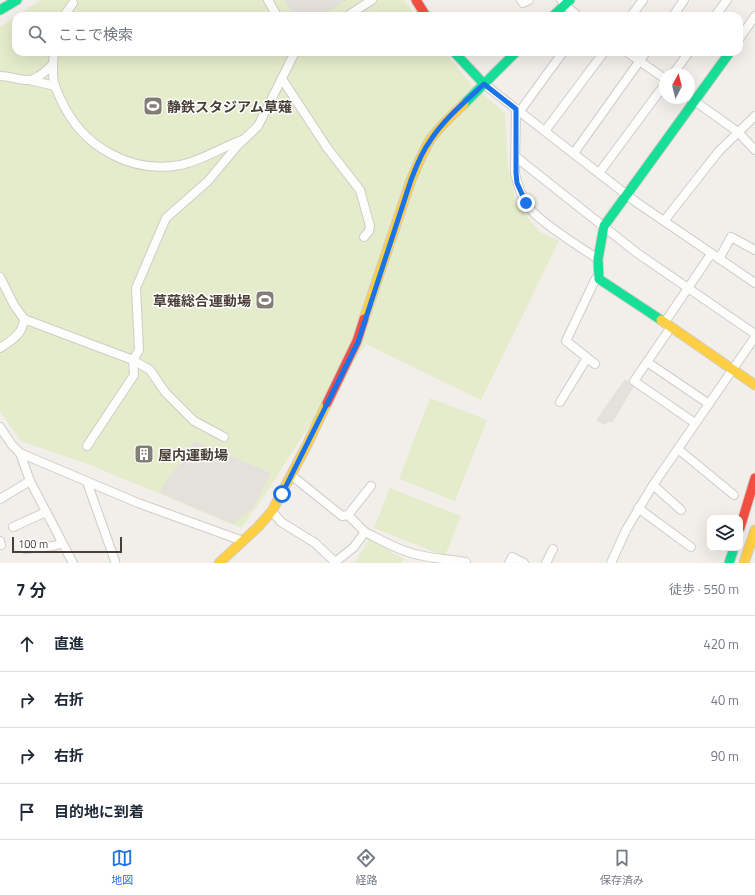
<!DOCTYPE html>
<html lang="ja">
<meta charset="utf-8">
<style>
body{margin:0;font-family:"Titillium Web","Noto Sans JP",sans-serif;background:#f2f2f3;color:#1f2937}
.controls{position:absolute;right:12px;bottom:12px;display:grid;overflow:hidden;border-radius:8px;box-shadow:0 4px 16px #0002}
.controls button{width:36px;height:36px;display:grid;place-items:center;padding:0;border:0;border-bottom:1px solid #e0e1e3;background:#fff;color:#1f2937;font:20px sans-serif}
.compass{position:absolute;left:659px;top:68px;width:36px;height:36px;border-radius:50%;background:#fff;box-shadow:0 4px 16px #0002;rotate:7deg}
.scale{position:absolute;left:12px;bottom:10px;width:110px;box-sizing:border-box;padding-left:4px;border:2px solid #493f36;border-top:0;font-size:11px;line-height:14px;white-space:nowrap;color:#493f36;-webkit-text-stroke:3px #fff;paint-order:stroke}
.stop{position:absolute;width:12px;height:12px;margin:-9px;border:3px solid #1a73e8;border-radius:50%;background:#fff}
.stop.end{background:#1a73e8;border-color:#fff;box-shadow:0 1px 4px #0008}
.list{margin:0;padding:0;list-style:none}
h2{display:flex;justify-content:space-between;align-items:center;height:52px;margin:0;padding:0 16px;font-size:17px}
h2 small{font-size:13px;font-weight:400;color:#747a83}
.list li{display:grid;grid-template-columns:26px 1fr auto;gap:12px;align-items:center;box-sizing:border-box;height:56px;padding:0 16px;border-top:1px solid #e0e1e3}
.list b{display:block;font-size:15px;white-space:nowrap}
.list em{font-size:13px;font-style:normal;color:#747a83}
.icon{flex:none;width:22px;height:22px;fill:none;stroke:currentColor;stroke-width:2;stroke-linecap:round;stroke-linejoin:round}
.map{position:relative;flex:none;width:755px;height:563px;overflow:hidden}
.search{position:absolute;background:#fff;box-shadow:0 4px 16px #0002;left:12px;right:12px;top:12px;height:44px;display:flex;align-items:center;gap:10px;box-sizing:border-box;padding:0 14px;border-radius:12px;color:#747a83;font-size:15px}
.sheet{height:276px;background:#fff}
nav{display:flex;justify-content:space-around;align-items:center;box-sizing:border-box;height:56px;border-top:1px solid #e0e1e3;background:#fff;font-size:11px;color:#747a83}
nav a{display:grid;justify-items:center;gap:2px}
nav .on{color:#1a73e8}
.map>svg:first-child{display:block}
</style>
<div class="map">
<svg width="755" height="563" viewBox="0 0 755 563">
<rect width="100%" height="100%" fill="#f2efeb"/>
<g fill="#e4eccb">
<path d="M 41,0 L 404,0 L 416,16 L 16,16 Z"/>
<path d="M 16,16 L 16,52 L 445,52 L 470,83 L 505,113 L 508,166 L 516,203 L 540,232 L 559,241 L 481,400 L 366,344 L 305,432 L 264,496 L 241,528 L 93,466 L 21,441 L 0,411 L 0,27 Z"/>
<path d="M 430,398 L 487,420 L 471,460 L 462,457 L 471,460 L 455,501 L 399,479 Z"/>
<path d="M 390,488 L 461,516 L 445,556 L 374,528 Z"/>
<path d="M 369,539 L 404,559 L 401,563 L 355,563 Z"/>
</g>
<g fill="#e4e0dc">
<path d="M 284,0 L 347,0 L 321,16 L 294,16 Z"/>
<path d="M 625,379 L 634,386 L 613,422 L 608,422 L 604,425 L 596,420 Z"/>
<path d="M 195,441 L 271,473 L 252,509 L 233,524 L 159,492 Z"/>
</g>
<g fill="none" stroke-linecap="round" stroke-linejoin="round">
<g stroke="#d0cdc8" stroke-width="10">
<g id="street">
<path d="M 268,0 L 277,16"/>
<path d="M 521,0 L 523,3 L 529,0"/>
<path d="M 561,0 L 565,5 L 578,16"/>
<path d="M 64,16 L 73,3"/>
<path d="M 347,16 L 372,0"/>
<path d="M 631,16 L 643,0"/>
<path d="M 673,16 L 684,0"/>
<path d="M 715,16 L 727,0"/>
<path d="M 739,39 L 755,16"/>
<path d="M 54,52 C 53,62 52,73 54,83 C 56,89 59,96 62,102 C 83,147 131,174 180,165 C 202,161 222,147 242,140"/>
<path d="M 627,52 L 665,79"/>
<path d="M 673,74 L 689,52"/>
<path d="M 0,76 C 10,76 21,81 29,80 C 38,79 47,70 53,64"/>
<path d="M 282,79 L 328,149 L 360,190 L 370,226 L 369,231 L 364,237"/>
<path d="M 29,80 L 55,86"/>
<path d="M 484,84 L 636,202 L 755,283"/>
<path d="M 689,97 L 738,132 L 755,150"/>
<path d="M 516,109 L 515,173 C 518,187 523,202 533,212 C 550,229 577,245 598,259"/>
<path d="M 520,111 L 563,52"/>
<path d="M 545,131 L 604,52"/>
<path d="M 574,153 L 646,52"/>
<path d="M 516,157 L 637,253 L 755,334"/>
<path d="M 599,173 L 665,84"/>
<path d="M 664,221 L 719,151 L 755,116"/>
<path d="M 719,259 L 731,237 L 755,250"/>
<path d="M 0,277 L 14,305 L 24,319 L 133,360 L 150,370 L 165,392 L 194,421 L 224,437"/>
<path d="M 665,322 L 711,254"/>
<path d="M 671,327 L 634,381 L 695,423"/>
<path d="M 0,348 C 12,340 23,334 24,319"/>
<path d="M 647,362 L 709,404"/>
<path d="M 595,364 L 566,341 L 595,280 L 599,275"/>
<path d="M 560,402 L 587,358"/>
<path d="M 0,427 L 12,445 L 20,453 L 138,503 L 243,541"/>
<path d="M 87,446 L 134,375 L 133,360 L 139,350 L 136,288 L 166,218 L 208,181 L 238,145 L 258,126 L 295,52"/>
<path d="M 678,449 L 734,495"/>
<path d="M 20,453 L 30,481 L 73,563"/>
<path d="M 291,475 L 342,516 L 348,515 L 365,532 L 354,547 L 334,563"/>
<path d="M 87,482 L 115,561"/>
<path d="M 653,485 L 681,510"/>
<path d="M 0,499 L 30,481"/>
<path d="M 638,508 L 691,547"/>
<path d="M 272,511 L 281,522 L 315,543 L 335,562"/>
<path d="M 348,515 L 371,486"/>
<path d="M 13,527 L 46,512"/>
<path d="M 365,532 C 383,541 400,551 419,555 C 435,559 450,559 466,562"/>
<path d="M 0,541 L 1,545"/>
<path d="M 25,549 L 53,546 L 62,543"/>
<path d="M 509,563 L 512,557 L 524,563"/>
<path d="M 546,563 L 553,549"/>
<path d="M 611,563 L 626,530 L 653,485 L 755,337"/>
</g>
</g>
<g stroke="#d3ccc3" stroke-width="11">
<g id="fast">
<path d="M 0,10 L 17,0"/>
<path d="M 553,16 L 570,0"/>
<path d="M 454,52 L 484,84"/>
<path d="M 464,104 L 516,52"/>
<path d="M 661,320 L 599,279 L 598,259 L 604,226 L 730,52"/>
<path d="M 729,563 L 734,548"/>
</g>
</g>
<g stroke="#d3ccc3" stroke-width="11">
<g id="slow">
<path d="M 364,319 L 411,180 C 417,167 422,153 430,140 C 439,127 452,115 464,104"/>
<path d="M 661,320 L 755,385"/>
<path d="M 219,563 L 258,527 L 272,511 L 307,445 L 327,403"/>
<path d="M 744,563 L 755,530"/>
</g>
</g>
<g stroke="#d3ccc3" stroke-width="11">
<g id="jam">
<path d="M 416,0 L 426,16"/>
<path d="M 327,403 L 357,341 L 364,319"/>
<path d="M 740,528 L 755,478"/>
</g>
</g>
<use href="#street" stroke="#fdfdfc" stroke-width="8"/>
<use href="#fast" stroke="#16e098" stroke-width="9"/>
<use href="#slow" stroke="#ffcf43" stroke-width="9"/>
<use href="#jam" stroke="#f24e42" stroke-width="9"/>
</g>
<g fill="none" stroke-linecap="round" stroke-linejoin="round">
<path stroke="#1a73e8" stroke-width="5" d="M 282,494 L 358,342 L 411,180 C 416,167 421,153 430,141 C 444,119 465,102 484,84 L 516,109 L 516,173 L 517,183 L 526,203"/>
</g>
<defs>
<g id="stadium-square" transform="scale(1)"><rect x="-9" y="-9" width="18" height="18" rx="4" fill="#847d75" stroke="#fff"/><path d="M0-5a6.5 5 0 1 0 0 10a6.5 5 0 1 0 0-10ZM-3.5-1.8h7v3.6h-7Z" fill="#fff"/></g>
<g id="building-square" transform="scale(1)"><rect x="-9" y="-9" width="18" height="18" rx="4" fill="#847d75" stroke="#fff"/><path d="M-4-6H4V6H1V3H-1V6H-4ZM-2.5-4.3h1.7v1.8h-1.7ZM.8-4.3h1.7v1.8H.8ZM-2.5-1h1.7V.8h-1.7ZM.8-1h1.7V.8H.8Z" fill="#fff"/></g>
</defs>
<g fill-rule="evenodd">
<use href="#stadium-square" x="153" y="106"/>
<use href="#stadium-square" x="265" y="300"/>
<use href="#building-square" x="144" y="454"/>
</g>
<g text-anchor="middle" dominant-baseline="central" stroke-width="3" stroke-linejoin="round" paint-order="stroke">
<g font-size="14" font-weight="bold" fill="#493f36" stroke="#fff" text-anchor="start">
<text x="167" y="106">静鉄スタジアム草薙</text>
<text x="251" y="300" text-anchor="end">草薙総合運動場</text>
<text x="158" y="454">屋内運動場</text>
</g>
</g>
</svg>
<div class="controls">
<button><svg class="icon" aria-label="layers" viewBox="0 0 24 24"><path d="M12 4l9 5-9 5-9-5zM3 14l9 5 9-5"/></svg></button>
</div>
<svg class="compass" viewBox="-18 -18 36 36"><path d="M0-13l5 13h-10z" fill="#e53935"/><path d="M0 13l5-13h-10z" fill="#747a83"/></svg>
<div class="scale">100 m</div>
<div class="stop" style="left:282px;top:494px"></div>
<div class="stop end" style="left:526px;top:203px"></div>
<div class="search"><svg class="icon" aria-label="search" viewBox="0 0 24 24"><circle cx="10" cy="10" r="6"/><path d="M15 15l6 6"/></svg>ここで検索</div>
</div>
<section class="sheet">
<h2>7 分<small>徒歩 · 550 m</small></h2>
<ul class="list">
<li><svg class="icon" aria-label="ahead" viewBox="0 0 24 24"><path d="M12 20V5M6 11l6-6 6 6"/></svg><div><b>直進</b></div><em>420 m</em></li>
<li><svg class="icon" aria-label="right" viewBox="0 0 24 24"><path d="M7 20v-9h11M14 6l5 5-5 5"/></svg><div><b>右折</b></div><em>40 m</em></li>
<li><svg class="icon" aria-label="right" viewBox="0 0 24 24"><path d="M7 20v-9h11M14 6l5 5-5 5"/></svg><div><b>右折</b></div><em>90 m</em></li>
<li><svg class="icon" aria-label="arrive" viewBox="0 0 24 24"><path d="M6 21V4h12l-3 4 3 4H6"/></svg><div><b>目的地に到着</b></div></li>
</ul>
</section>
<nav>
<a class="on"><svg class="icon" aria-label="map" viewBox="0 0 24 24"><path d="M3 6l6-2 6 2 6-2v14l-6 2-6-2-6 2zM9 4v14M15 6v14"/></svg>地図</a>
<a><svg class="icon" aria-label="directions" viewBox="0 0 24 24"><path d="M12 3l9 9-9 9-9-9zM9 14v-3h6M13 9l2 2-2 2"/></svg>経路</a>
<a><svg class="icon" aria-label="saved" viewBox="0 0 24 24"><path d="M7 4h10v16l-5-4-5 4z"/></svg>保存済み</a>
</nav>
